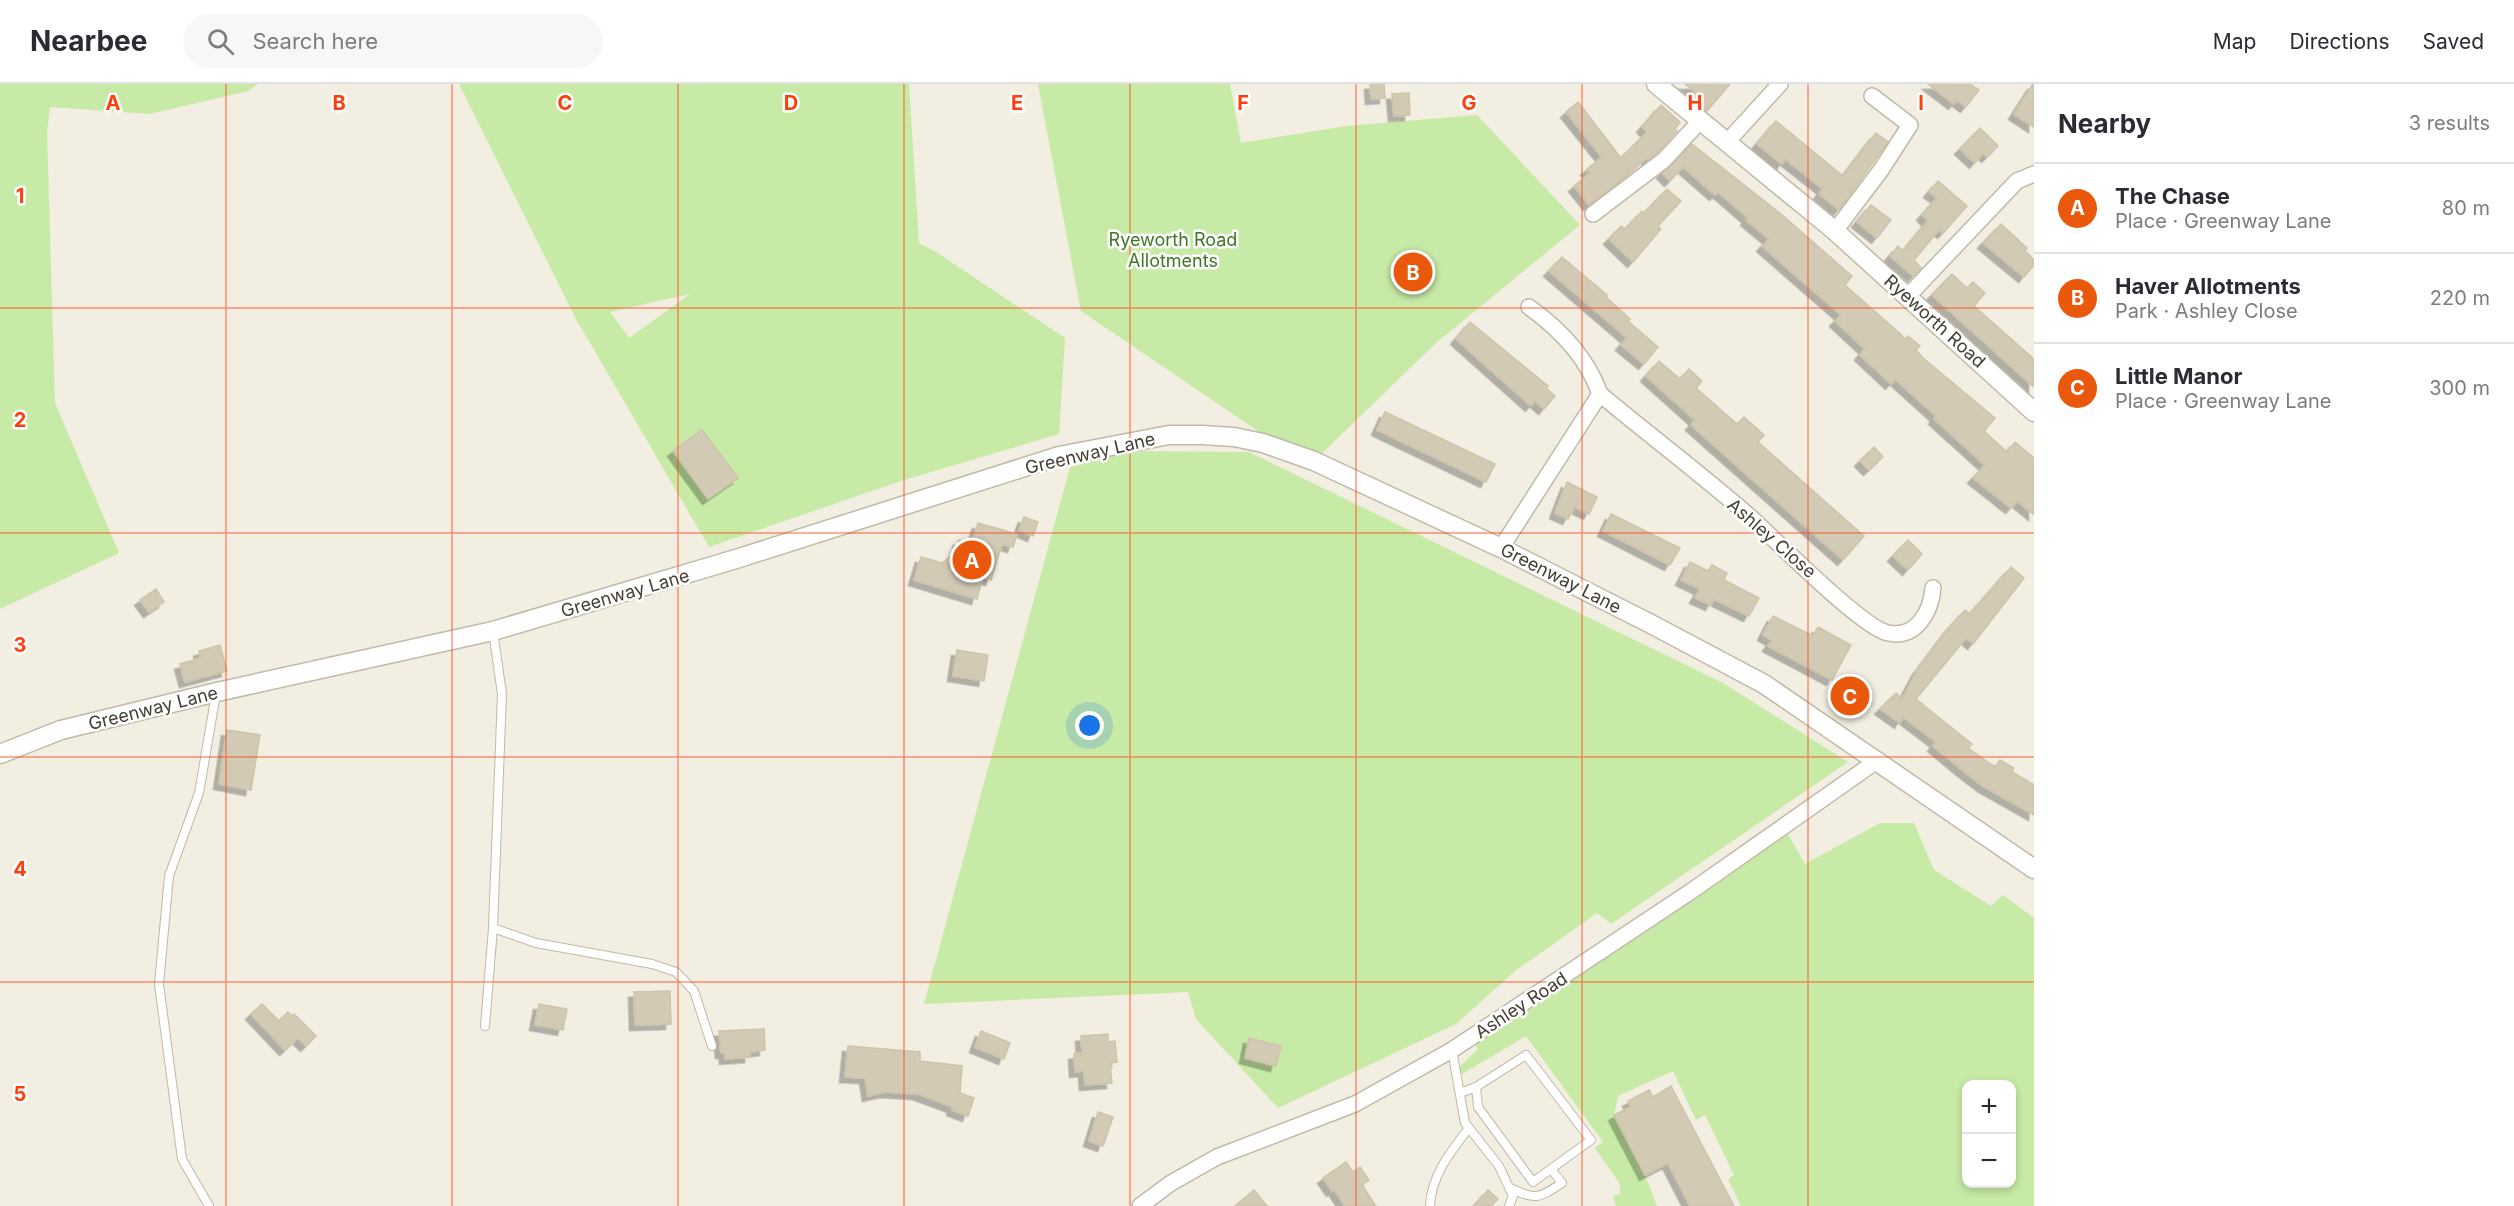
<!DOCTYPE html>
<meta charset="utf-8">
<style>
body{margin:0;font-family:Inter,sans-serif;background:#f7f7f7;color:#2b2b33}
.controls{position:absolute;right:18px;bottom:18px;display:grid;overflow:hidden;border-radius:12px;box-shadow:0 3px 9px #0003}
.controls button{width:54px;height:54px;display:grid;place-items:center;padding:0;border:0;border-bottom:2px solid #e1e1e2;background:#fff;color:#2b2b33;font:30px sans-serif}
.you{position:absolute;left:1090px;top:642px;width:21px;height:21px;margin:-15px;border:4px solid #fff;border-radius:50%;background:#1a73e8;box-shadow:0 0 0 9px #1a73e833}
.badge{display:grid;place-items:center;width:39px;height:39px;border-radius:50%;background:#ea580c;color:#fff;font-size:20px;font-weight:700}
.pin{position:absolute;translate:-50% -50%;border:3px solid #fff;box-shadow:0 2px 6px #0006}
.list{margin:0;padding:0;list-style:none}
h2{display:flex;justify-content:space-between;align-items:center;height:78px;margin:0;padding:0 24px;font-size:26px}
h2 small{font-size:20px;font-weight:400;color:#7c7c81}
.list li{display:grid;grid-template-columns:39px 1fr auto;gap:18px;align-items:center;box-sizing:border-box;height:90px;padding:0 24px;border-top:2px solid #e1e1e2}
.list b{display:block;font-size:22px;white-space:nowrap}
.list p{margin:0;font-size:20px;white-space:nowrap;color:#7c7c81}
.list em{font-size:20px;font-style:normal;color:#7c7c81}
.icon{flex:none;width:33px;height:33px;fill:none;stroke:currentColor;stroke-width:2;stroke-linecap:round;stroke-linejoin:round}
.map{position:relative;flex:none;width:2034px;height:1122px;overflow:hidden}
header{display:flex;align-items:center;gap:36px;box-sizing:border-box;height:84px;padding:0 30px;background:#fff;border-bottom:2px solid #e1e1e2}
header strong{font-size:28px}
nav{display:flex;gap:33px;margin-inline-start:auto;font-size:21px}
.search{width:420px;height:54px;background:#f7f7f7;display:flex;align-items:center;gap:15px;box-sizing:border-box;padding:0 21px;border-radius:33px;color:#7c7c81;font-size:22px}
main{display:flex}
aside{flex:1;background:#fff}
.map>svg:first-child{display:block}
</style>
<header>
<strong>Nearbee</strong>
<div class="search"><svg class="icon" aria-label="search" viewBox="0 0 24 24"><circle cx="10" cy="10" r="6"/><path d="M15 15l6 6"/></svg>Search here</div>
<nav><a>Map</a><a>Directions</a><a>Saved</a></nav>
</header>
<main>
<div class="map">
<svg width="2034" height="1122" viewBox="0 0 2034 1122">
<defs>
<filter id="shadow"><feDropShadow dx="-5.5" dy="5.5" stdDeviation="0" flood-color="#0004"/></filter>
</defs>
<rect width="100%" height="100%" fill="#f2eee1"/>
<g fill="#c7eaa6" fill-rule="evenodd">
<path d="M 0,0 L 258,0 L 248,7 L 150,30 L 50,23 L 47,48 L 55,319 L 119,469 L 0,525 Z"/>
<path d="M 459,0 L 909,0 L 919,159 L 936,168 L 1065,254 L 1059,350 L 901,397 L 709,463 L 576,235 ZM 690,210 L 629,254 L 610,228 Z"/>
<path d="M 1038,0 L 1230,0 L 1241,59 L 1347,42 L 1477,31 L 1580,141 L 1437,258 L 1314,377 L 1289,368 L 1081,227 Z"/>
<path d="M 1130,367 L 1249,368 L 1723,599 L 1848,678 L 1611,840 L 1597,829 L 1515,887 L 1456,940 L 1278,1024 L 1196,935 L 1188,908 L 924,920 L 1070,383 Z"/>
<path d="M 1880,739 L 1914,739 L 1934,786 L 1991,822 L 2003,811 L 2034,834 L 2034,1122 L 1741,1122 L 1728,1095 L 1734,1091 L 1705,1031 L 1696,1036 L 1673,987 L 1618,1012 L 1614,1031 L 1645,1091 L 1657,1122 L 1616,1122 L 1613,1112 L 1620,1110 L 1620,1100 L 1595,1064 L 1603,1058 L 1526,952 L 1462,990 L 1459,983 L 1478,965 L 1473,956 L 1785,745 L 1805,780 ZM 1966,1000 L 2012,1000 L 2012,1100 L 1966,1100 Z"/>
</g>
<g fill="#d3cab6" stroke="#cfc3a9" stroke-width="1.5" filter="url(#shadow)">
<path d="M 1370,0 L 1384,0 L 1385,14 L 1371,15 Z"/>
<path d="M 1685,0 L 1730,0 L 1707,27 L 1690,13 L 1695,8 Z"/>
<path d="M 1928,0 L 1970,0 L 1979,6 L 1966,23 L 1957,16 L 1954,20 Z"/>
<path d="M 2033,0 L 2034,0 L 2034,43 L 2014,30 Z"/>
<path d="M 1409,9 L 1410,31 L 1394,32 L 1392,10 Z"/>
<path d="M 1578,18 L 1621,74 L 1647,48 L 1642,43 L 1661,21 L 1680,38 L 1675,45 L 1677,47 L 1657,69 L 1648,76 L 1646,74 L 1630,89 L 1589,121 L 1574,102 L 1590,89 L 1586,86 L 1602,73 L 1566,28 Z"/>
<path d="M 1776,37 L 1843,92 L 1876,49 L 1888,58 L 1839,126 L 1819,110 L 1823,105 L 1785,75 L 1782,80 L 1757,60 Z"/>
<path d="M 1980,44 L 1998,62 L 1987,73 L 1983,69 L 1975,79 L 1960,65 Z"/>
<path d="M 1692,60 L 1781,130 L 1852,192 L 1845,201 L 1906,255 L 1908,252 L 1920,262 L 1916,266 L 1923,274 L 1995,334 L 1984,347 L 2007,368 L 2015,358 L 2034,374 L 2034,431 L 2017,417 L 2011,424 L 1973,394 L 1985,381 L 1934,335 L 1936,332 L 1895,295 L 1891,300 L 1860,271 L 1865,265 L 1835,237 L 1841,231 L 1762,162 L 1769,155 L 1746,136 L 1748,134 L 1718,108 L 1715,111 L 1683,83 L 1670,97 L 1662,89 Z"/>
<path d="M 1938,97 L 1967,122 L 1943,149 L 1939,146 L 1914,176 L 1921,184 L 1913,192 L 1890,172 L 1898,162 L 1903,167 L 1928,137 L 1922,131 L 1937,114 L 1929,108 Z"/>
<path d="M 1667,105 L 1681,117 L 1658,142 L 1661,145 L 1633,178 L 1609,155 L 1621,142 L 1625,145 L 1642,127 L 1644,129 Z"/>
<path d="M 1871,121 L 1891,136 L 1877,154 L 1857,138 Z"/>
<path d="M 2001,140 L 2027,164 L 2025,167 L 2034,176 L 2034,181 L 2024,193 L 1983,159 Z"/>
<path d="M 1562,173 L 1607,211 L 1606,213 L 1630,235 L 1628,237 L 1658,263 L 1644,280 L 1621,261 L 1627,254 L 1549,187 Z"/>
<path d="M 1952,190 L 1967,204 L 1973,198 L 1985,209 L 1974,222 L 2034,275 L 2034,303 L 1932,211 Z"/>
<path d="M 1470,238 L 1548,302 L 1546,304 L 1555,312 L 1544,325 L 1535,317 L 1531,322 L 1456,255 Z"/>
<path d="M 1659,277 L 1680,295 L 1689,285 L 1702,297 L 1696,304 L 1737,340 L 1744,333 L 1764,351 L 1758,358 L 1864,452 L 1843,476 L 1691,341 L 1695,336 L 1646,292 Z"/>
<path d="M 1385,328 L 1495,380 L 1486,398 L 1377,346 Z"/>
<path d="M 702,346 L 738,394 L 708,415 L 673,367 Z"/>
<path d="M 1874,363 L 1883,373 L 1869,386 L 1860,377 Z"/>
<path d="M 1567,398 L 1597,413 L 1589,430 L 1575,423 L 1568,435 L 1555,429 Z"/>
<path d="M 1611,430 L 1680,464 L 1670,481 L 1603,447 Z"/>
<path d="M 1024,433 L 1038,438 L 1033,452 L 1019,446 Z"/>
<path d="M 978,439 L 1017,450 L 1013,463 L 1002,460 L 991,496 L 983,493 L 977,515 L 914,496 L 921,473 L 942,479 L 955,469 L 959,456 L 971,460 Z"/>
<path d="M 1908,456 L 1922,470 L 1908,486 L 1893,472 Z"/>
<path d="M 1690,478 L 1708,487 L 1712,481 L 1727,489 L 1724,496 L 1759,514 L 1749,532 L 1714,515 L 1711,521 L 1695,514 L 1700,505 L 1681,496 Z"/>
<path d="M 2011,483 L 2024,494 L 1973,560 L 1966,554 L 1916,615 L 1972,660 L 1968,664 L 1995,683 L 2000,676 L 2014,684 L 2012,688 L 2034,701 L 2034,731 L 1983,702 L 1962,686 L 1933,662 L 1936,658 L 1903,633 L 1900,639 L 1880,625 L 1896,609 L 1902,615 L 1917,587 L 1949,544 L 1965,526 L 1970,530 Z"/>
<path d="M 156,505 L 164,518 L 149,528 L 140,516 Z"/>
<path d="M 1773,532 L 1813,552 L 1818,543 L 1851,561 L 1832,596 L 1768,562 L 1772,556 L 1763,551 Z"/>
<path d="M 220,561 L 227,587 L 185,598 L 180,580 L 201,574 L 199,567 Z"/>
<path d="M 957,566 L 988,571 L 984,597 L 953,592 Z"/>
<path d="M 1843,599 L 1865,614 L 1858,625 L 1836,611 Z"/>
<path d="M 227,646 L 260,651 L 251,706 L 219,700 Z"/>
<path d="M 670,907 L 671,940 L 635,941 L 634,908 Z"/>
<path d="M 262,920 L 279,937 L 288,928 L 292,932 L 294,930 L 316,952 L 306,962 L 298,954 L 285,966 L 251,930 Z"/>
<path d="M 539,920 L 567,925 L 563,946 L 535,941 Z"/>
<path d="M 764,945 L 765,966 L 750,968 L 750,973 L 725,975 L 725,969 L 721,969 L 719,947 Z"/>
<path d="M 981,947 L 1010,959 L 1004,975 L 975,963 Z"/>
<path d="M 1108,950 L 1108,958 L 1115,957 L 1117,978 L 1110,979 L 1112,999 L 1085,1001 L 1084,987 L 1075,988 L 1074,970 L 1082,969 L 1081,952 Z"/>
<path d="M 1249,954 L 1281,962 L 1276,982 L 1245,974 Z"/>
<path d="M 848,962 L 920,968 L 920,977 L 962,982 L 960,1009 L 974,1014 L 968,1032 L 952,1026 L 953,1023 L 918,1010 L 885,1008 L 868,1012 L 865,994 L 845,993 Z"/>
<path d="M 1671,1002 L 1734,1122 L 1690,1122 L 1668,1079 L 1645,1091 L 1614,1031 L 1631,1023 L 1628,1017 L 1649,1006 L 1653,1013 Z"/>
<path d="M 1098,1028 L 1113,1033 L 1103,1062 L 1089,1057 Z"/>
<path d="M 1346,1078 L 1353,1088 L 1360,1083 L 1369,1096 L 1362,1101 L 1376,1122 L 1345,1122 L 1334,1105 L 1332,1107 L 1323,1094 Z"/>
<path d="M 1254,1106 L 1267,1122 L 1235,1122 Z"/>
<path d="M 1488,1106 L 1498,1115 L 1491,1122 L 1474,1122 Z"/>
</g>
<g fill="none" stroke-linecap="round" stroke-linejoin="round">
<g stroke="#c0b9a6" stroke-width="10">
<g id="service">
<path d="M 493,844 L 536,859 L 652,880 L 676,888 L 694,907 L 712,962"/>
<path d="M 485,942 L 493,844 L 502,610 L 493,547"/>
<path d="M 1452,966 L 1465,1039 L 1499,1082 L 1513,1112 L 1509,1122"/>
<path d="M 1460,1009 L 1476,1003 L 1526,971 L 1591,1056 L 1533,1098 L 1478,1023 L 1476,1003"/>
<path d="M 1510,1104 C 1536,1116 1538,1115 1562,1099 L 1551,1085"/>
<path d="M 209,1122 L 182,1075 L 159,900 L 169,792 L 199,709 L 216,610"/>
<path d="M 1430,1122 C 1431,1092 1451,1067 1469,1044"/>
</g>
</g>
<g stroke="#c0b9a6" stroke-width="18">
<g id="minor">
<path d="M 1727,58 L 1780,0"/>
<path d="M 1593,130 L 1664,76 L 1701,36"/>
<path d="M 1835,147 L 1881,86 L 1910,41 L 1872,12"/>
<path d="M 1908,212 L 2017,97 L 2034,90"/>
<path d="M 1529,223 C 1561,246 1587,273 1600,310 C 1649,351 1701,390 1749,432 C 1774,454 1862,544 1888,549 C 1916,555 1931,528 1933,504"/>
<path d="M 1501,464 L 1600,310"/>
<path d="M 1140,1122 L 1171,1099 L 1217,1073 L 1355,1020 L 1452,966 L 1690,808 L 1878,676"/>
</g>
</g>
<g stroke="#c0b9a6" stroke-width="21">
<g id="tertiary">
<path d="M 1656,0 L 1835,147 L 2034,328"/>
<path d="M 0,670 L 61,646 L 217,608 L 493,547 L 736,475 L 1059,372 L 1169,351 L 1202,351 L 1234,353 L 1263,359 L 1314,377 L 1501,464 L 1651,540 L 1764,600 L 2034,785"/>
</g>
</g>
<use href="#service" stroke="#fff" stroke-width="8"/>
<use href="#minor" stroke="#fff" stroke-width="15"/>
<use href="#tertiary" stroke="#fff" stroke-width="18"/>
</g>
<path fill="none" stroke="#ff3e0b" stroke-width="1.5" stroke-opacity="0.55" d="M 226,0 L 226,1122M 452,0 L 452,1122M 678,0 L 678,1122M 904,0 L 904,1122M 1130,0 L 1130,1122M 1356,0 L 1356,1122M 1582,0 L 1582,1122M 1808,0 L 1808,1122M 0,224 L 2034,224M 0,449 L 2034,449M 0,673 L 2034,673M 0,898 L 2034,898"/>
<g text-anchor="middle" dominant-baseline="central" stroke-width="5" stroke-linejoin="round" paint-order="stroke">
<g font-size="18" fill="#3d7822" stroke="#fff">
<text x="1173" y="155">Ryeworth Road<tspan x="1173" dy="21">Allotments</tspan></text>
</g>
<g font-size="18" fill="#433e32" stroke="#fff">
<text transform="translate(1935 237) rotate(42)">Ryeworth Road</text>
<text transform="translate(1090 369) rotate(-13)">Greenway Lane</text>
<text transform="translate(1772 454) rotate(41)">Ashley Close</text>
<text transform="translate(1561 494) rotate(27)">Greenway Lane</text>
<text transform="translate(625 509) rotate(-16)">Greenway Lane</text>
<text transform="translate(153 624) rotate(-14)">Greenway Lane</text>
<text transform="translate(1521 921) rotate(-33)">Ashley Road</text>
</g>
</g>
<g font-size="20" text-anchor="middle" font-weight="bold" fill="#ff3e0b" stroke="#fff" stroke-width="5" stroke-linejoin="round" paint-order="stroke">
<text x="113" y="26">A</text>
<text x="339" y="26">B</text>
<text x="565" y="26">C</text>
<text x="791" y="26">D</text>
<text x="1017" y="26">E</text>
<text x="1243" y="26">F</text>
<text x="1469" y="26">G</text>
<text x="1695" y="26">H</text>
<text x="1921" y="26">I</text>
<text x="20" y="119">1</text>
<text x="20" y="343">2</text>
<text x="20" y="568">3</text>
<text x="20" y="792">4</text>
<text x="20" y="1017">5</text>
</g>
</svg>
<div class="controls">
<button>+</button>
<button>−</button>
</div>
<div class="you"></div>
<div class="pin badge" style="left:972px;top:476px">A</div>
<div class="pin badge" style="left:1413px;top:188px">B</div>
<div class="pin badge" style="left:1850px;top:612px">C</div>
</div>
<aside>
<h2>Nearby<small>3 results</small></h2>
<ul class="list">
<li><span class="badge">A</span><div><b>The Chase</b><p>Place · Greenway Lane</p></div><em>80 m</em></li>
<li><span class="badge">B</span><div><b>Haver Allotments</b><p>Park · Ashley Close</p></div><em>220 m</em></li>
<li><span class="badge">C</span><div><b>Little Manor</b><p>Place · Greenway Lane</p></div><em>300 m</em></li>
</ul>
</aside>
</main>
